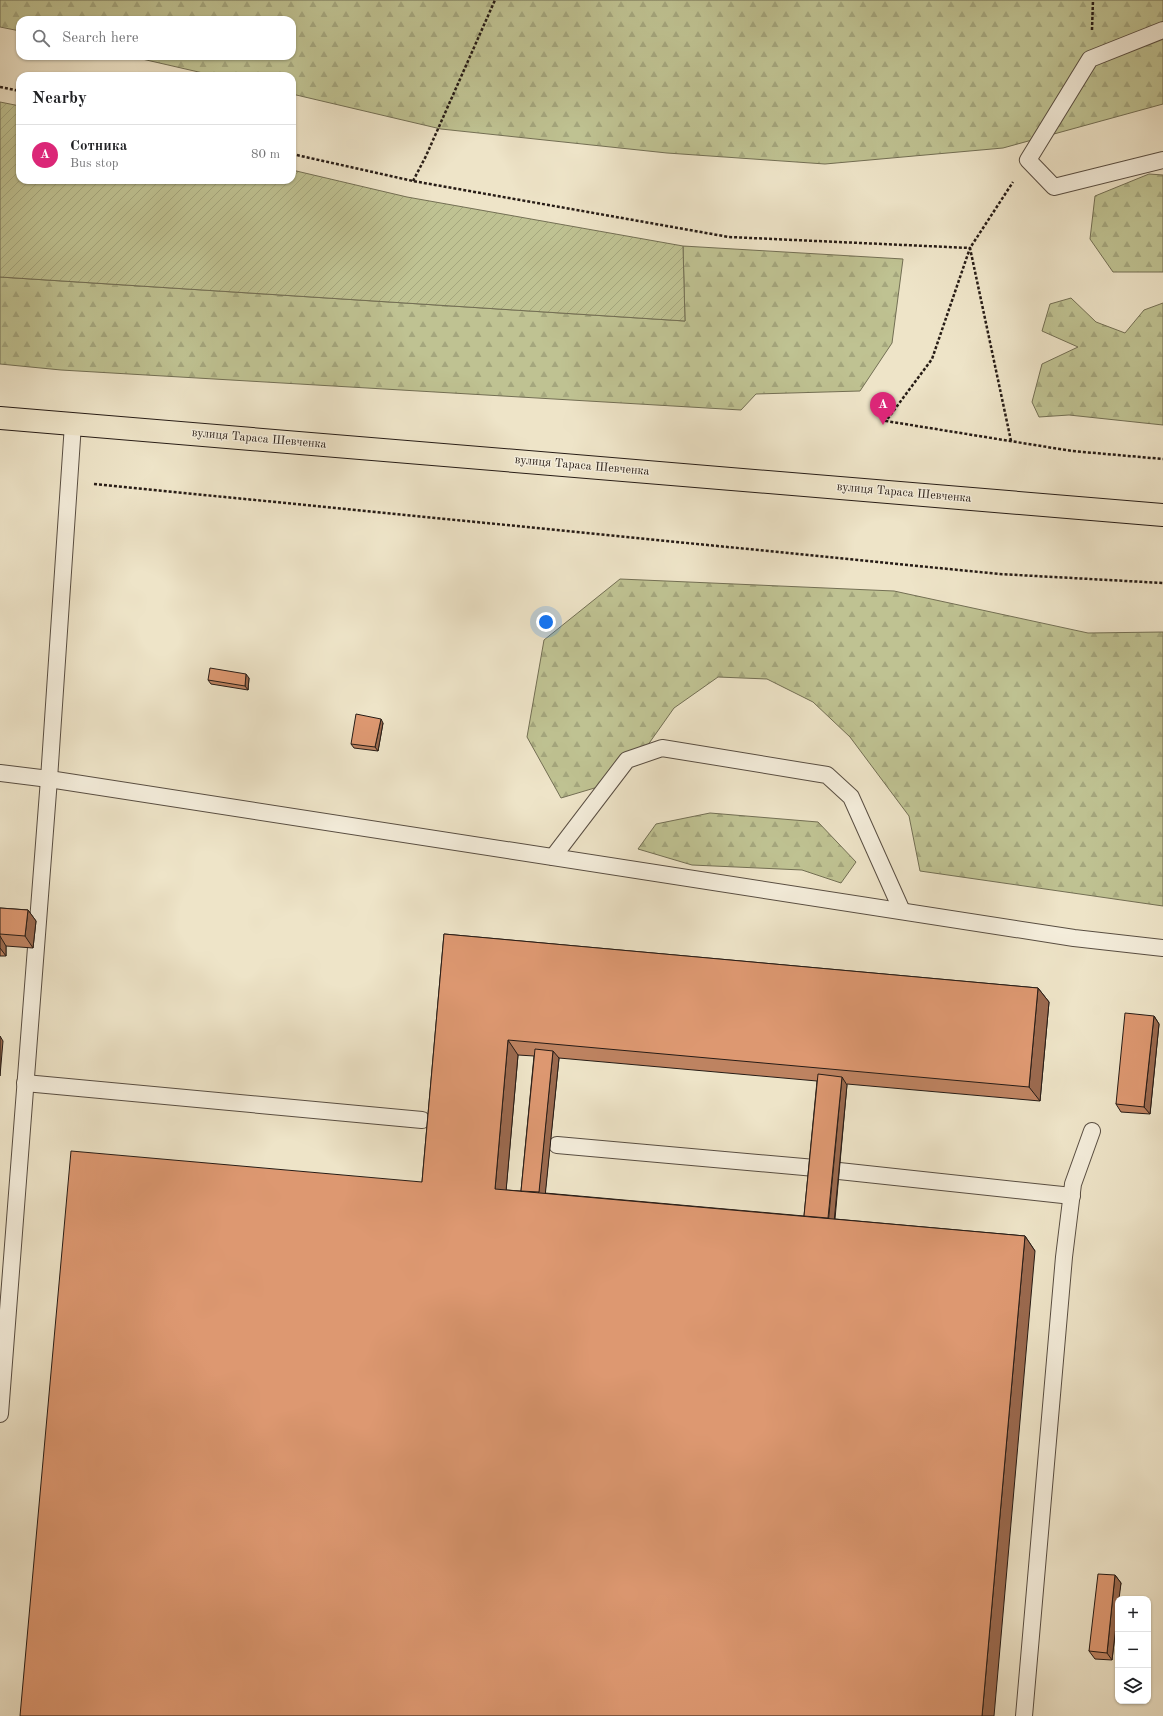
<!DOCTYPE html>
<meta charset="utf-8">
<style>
body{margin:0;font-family:"Old Standard TT",serif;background:#f6f6f6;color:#202124}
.controls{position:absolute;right:12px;bottom:12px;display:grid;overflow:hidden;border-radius:8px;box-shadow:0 1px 3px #0004}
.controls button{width:36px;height:36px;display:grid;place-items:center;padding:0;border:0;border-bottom:1px solid #e0e0e0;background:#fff;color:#202124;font:20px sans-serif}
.you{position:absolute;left:546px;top:622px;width:14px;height:14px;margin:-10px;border:3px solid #fff;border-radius:50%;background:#1a73e8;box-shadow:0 0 0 6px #1a73e833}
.badge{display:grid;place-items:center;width:26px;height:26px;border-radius:50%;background:#db2777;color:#fff;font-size:13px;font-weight:700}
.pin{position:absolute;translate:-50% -33px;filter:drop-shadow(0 1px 2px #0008)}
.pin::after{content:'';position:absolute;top:21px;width:14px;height:12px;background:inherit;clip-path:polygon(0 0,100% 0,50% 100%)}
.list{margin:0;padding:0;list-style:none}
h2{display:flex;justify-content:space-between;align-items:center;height:52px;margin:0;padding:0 16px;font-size:17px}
h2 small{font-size:13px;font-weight:400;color:#757577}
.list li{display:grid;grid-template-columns:26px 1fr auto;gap:12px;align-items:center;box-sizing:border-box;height:60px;padding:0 16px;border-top:1px solid #e0e0e0}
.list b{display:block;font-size:15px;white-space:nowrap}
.list p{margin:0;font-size:13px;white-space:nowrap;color:#757577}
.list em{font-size:13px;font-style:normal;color:#757577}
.icon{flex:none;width:22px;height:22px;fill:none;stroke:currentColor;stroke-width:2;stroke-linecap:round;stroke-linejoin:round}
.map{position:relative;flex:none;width:1163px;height:1716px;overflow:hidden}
.search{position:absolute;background:#fff;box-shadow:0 1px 3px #0004;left:16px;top:16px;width:280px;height:44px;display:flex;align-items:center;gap:10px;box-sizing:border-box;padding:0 14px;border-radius:12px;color:#757577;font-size:15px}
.panel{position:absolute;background:#fff;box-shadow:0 1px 3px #0004;left:16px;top:72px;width:280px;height:112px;border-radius:12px}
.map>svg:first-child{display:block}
</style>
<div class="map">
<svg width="1163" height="1716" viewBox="0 0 1163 1716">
<defs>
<pattern id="forest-firs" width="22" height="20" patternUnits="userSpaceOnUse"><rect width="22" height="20" fill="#bfc292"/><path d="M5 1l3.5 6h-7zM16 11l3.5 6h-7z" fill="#a4a67d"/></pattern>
<pattern id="garden-furrows" width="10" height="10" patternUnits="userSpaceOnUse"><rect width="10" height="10" fill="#bfc292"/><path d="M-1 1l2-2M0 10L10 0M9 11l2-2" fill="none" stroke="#a4a67d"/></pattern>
</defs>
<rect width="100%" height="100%" fill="#eee4c8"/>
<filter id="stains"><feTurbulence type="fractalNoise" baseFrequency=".005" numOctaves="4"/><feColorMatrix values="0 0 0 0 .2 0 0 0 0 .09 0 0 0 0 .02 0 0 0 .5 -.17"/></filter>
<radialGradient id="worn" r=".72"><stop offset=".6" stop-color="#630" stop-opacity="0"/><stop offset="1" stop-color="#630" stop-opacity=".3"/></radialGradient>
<g fill="url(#forest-firs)" stroke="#736f54">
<path d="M 0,0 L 1163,0 L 1163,104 L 1003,148 L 825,164 L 667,153 L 441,129 L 292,94 L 292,76 L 216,76 L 129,56 L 292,56 L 292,20 L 20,20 L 20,31 L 0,27 Z"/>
<path d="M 1149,174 L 1163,175 L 1163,272 L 1113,272 L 1090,239 L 1095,196 Z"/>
<path d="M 683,246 L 903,259 L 892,343 L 860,391 L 756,394 L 741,410 L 61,370 L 0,364 L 0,277 L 685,321 Z"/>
<path d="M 1071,298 L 1096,322 L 1125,333 L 1144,310 L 1163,303 L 1163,425 L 1069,415 L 1039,417 L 1032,402 L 1042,364 L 1078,347 L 1042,331 L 1050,304 Z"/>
<path d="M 620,579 L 894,591 L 1088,633 L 1163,632 L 1163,906 L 920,871 L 909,816 L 850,737 L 813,702 L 767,679 L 718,677 L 674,708 L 645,749 L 608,784 L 561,798 L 527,737 L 544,640 Z"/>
<path d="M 710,813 L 818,822 L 856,862 L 841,883 L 802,870 L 692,865 L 638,849 L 656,824 Z"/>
</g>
<path fill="url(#garden-furrows)" stroke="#736f54" d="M 0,102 L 20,106 L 20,180 L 292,180 L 292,170 L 407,197 L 683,246 L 685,321 L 0,277 Z"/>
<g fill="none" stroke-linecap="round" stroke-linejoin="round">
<g stroke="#594e42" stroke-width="18">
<g id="service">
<path d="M 1163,30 L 1090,59 L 1028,160 L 1054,187 L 1163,160"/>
<path d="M 0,773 L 49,779 L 1074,938 L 1163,948"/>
<path d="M 553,857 L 627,760 L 662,748 L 827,775 L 851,797 L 902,911"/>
<path d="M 25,1083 L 422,1120"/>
<path d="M 557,1145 L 815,1168"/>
<path d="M 839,1171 L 1072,1196"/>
<path d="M 0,1414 L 49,779 L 73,424"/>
<path d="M 1024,1716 L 1064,1257 L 1073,1184 L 1092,1131"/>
</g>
</g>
<g stroke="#271c16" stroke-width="24">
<path id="primary" d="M 0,418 L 1163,515"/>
</g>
<g stroke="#271c16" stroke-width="2.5" stroke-dasharray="3 2" stroke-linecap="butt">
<path d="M 1092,30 L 1093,0"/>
<path d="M 0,87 L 20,91"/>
<path d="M 292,154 L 413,181 L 729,237 L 970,248 L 932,359 L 886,421 L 1072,451 L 1163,459"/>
<path d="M 413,181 L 426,156 L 495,0"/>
<path d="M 1011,441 L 970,248 L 1013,182"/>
<path d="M 94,484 L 999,574 L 1163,583"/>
</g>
<use href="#service" stroke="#f4eddb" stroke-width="16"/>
<use href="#primary" stroke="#eee4c8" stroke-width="22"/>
</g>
<g fill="#be8361" stroke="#271c16" fill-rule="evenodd">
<path d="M 249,678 L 248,690 L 211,684 L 208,680 Z"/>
<path d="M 383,723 L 378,751 L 354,748 L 351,744 Z"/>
<path d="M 0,908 L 28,910 L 36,921 L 33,948 L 6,946 L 6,956 L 0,956 Z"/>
<path d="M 444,934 L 1038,988 L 1049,1002 L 1040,1101 L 847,1084 L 835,1219 L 1025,1236 L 1035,1251 L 422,1182 ZM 518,1055 L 534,1056 L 521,1191 L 506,1190 ZM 559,1058 L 817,1081 L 804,1216 L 545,1193 Z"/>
<path d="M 1154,1016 L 1159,1024 L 1150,1114 L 1121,1112 L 1116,1104 Z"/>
<path d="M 1115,1575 L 1121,1583 L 1118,1599 L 1118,1609 L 1112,1660 L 1095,1659 L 1089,1651 Z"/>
</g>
<g fill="#9b6a4f" stroke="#271c16">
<path d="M 246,674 L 249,678 L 248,690 L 245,686 Z"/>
<path d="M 381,719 L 383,723 L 378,751 L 375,747 Z"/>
<path d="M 28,910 L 36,921 L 33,948 L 25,936 Z"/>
<path d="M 0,936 L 6,946 L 6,956 L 0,948 Z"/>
<path d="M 1038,988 L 1049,1002 L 1040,1101 L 1029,1087 Z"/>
<path d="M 1154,1016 L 1159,1024 L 1150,1114 L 1144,1107 Z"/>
<path d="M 0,1036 L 3,1041 L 0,1076 Z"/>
<path d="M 508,1040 L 518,1055 L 505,1203 L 495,1189 Z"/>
<path d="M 553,1051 L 559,1058 L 544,1207 L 538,1199 Z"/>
<path d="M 842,1077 L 847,1085 L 833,1233 L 828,1225 Z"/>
<path d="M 1025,1236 L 1035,1251 L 994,1716 L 982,1716 Z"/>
<path d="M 1115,1575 L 1121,1583 L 1119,1599 L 1118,1599 L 1118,1609 L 1112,1660 L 1107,1653 Z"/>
</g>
<g fill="#dd9871" stroke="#271c16">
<path d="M 210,668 L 246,674 L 245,686 L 208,680 Z"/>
<path d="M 356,714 L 381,719 L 375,747 L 351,744 Z"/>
<path d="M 0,908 L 28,910 L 25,936 L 0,934 Z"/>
<path d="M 444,934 L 1038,988 L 1029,1087 L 508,1040 L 495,1189 L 1025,1236 L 982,1716 L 20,1716 L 71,1151 L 422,1182 Z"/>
<path d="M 1125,1013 L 1154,1016 L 1144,1107 L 1116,1104 Z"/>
<path d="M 535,1049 L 553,1051 L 539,1192 L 521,1191 Z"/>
<path d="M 818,1074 L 842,1077 L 828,1218 L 804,1216 Z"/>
<path d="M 1098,1574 L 1115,1575 L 1107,1653 L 1089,1651 Z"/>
</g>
<g text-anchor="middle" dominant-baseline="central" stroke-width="3" stroke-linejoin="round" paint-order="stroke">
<g font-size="12" fill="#271c16" stroke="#f4eddb">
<text transform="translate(259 439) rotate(5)">вулиця Тараса Шевченка</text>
<text transform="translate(582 466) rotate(5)">вулиця Тараса Шевченка</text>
<text transform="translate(904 493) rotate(5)">вулиця Тараса Шевченка</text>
</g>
</g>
<rect width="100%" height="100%" filter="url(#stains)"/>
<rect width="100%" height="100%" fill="url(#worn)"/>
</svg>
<div class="controls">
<button>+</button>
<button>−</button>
<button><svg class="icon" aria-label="layers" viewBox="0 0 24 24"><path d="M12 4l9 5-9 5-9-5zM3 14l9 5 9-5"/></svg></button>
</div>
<div class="you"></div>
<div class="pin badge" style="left:883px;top:425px">A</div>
<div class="search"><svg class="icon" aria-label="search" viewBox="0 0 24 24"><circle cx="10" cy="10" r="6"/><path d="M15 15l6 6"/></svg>Search here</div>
<section class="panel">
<h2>Nearby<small></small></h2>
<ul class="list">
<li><span class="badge">A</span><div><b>Сотника</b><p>Bus stop</p></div><em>80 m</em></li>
</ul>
</section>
</div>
